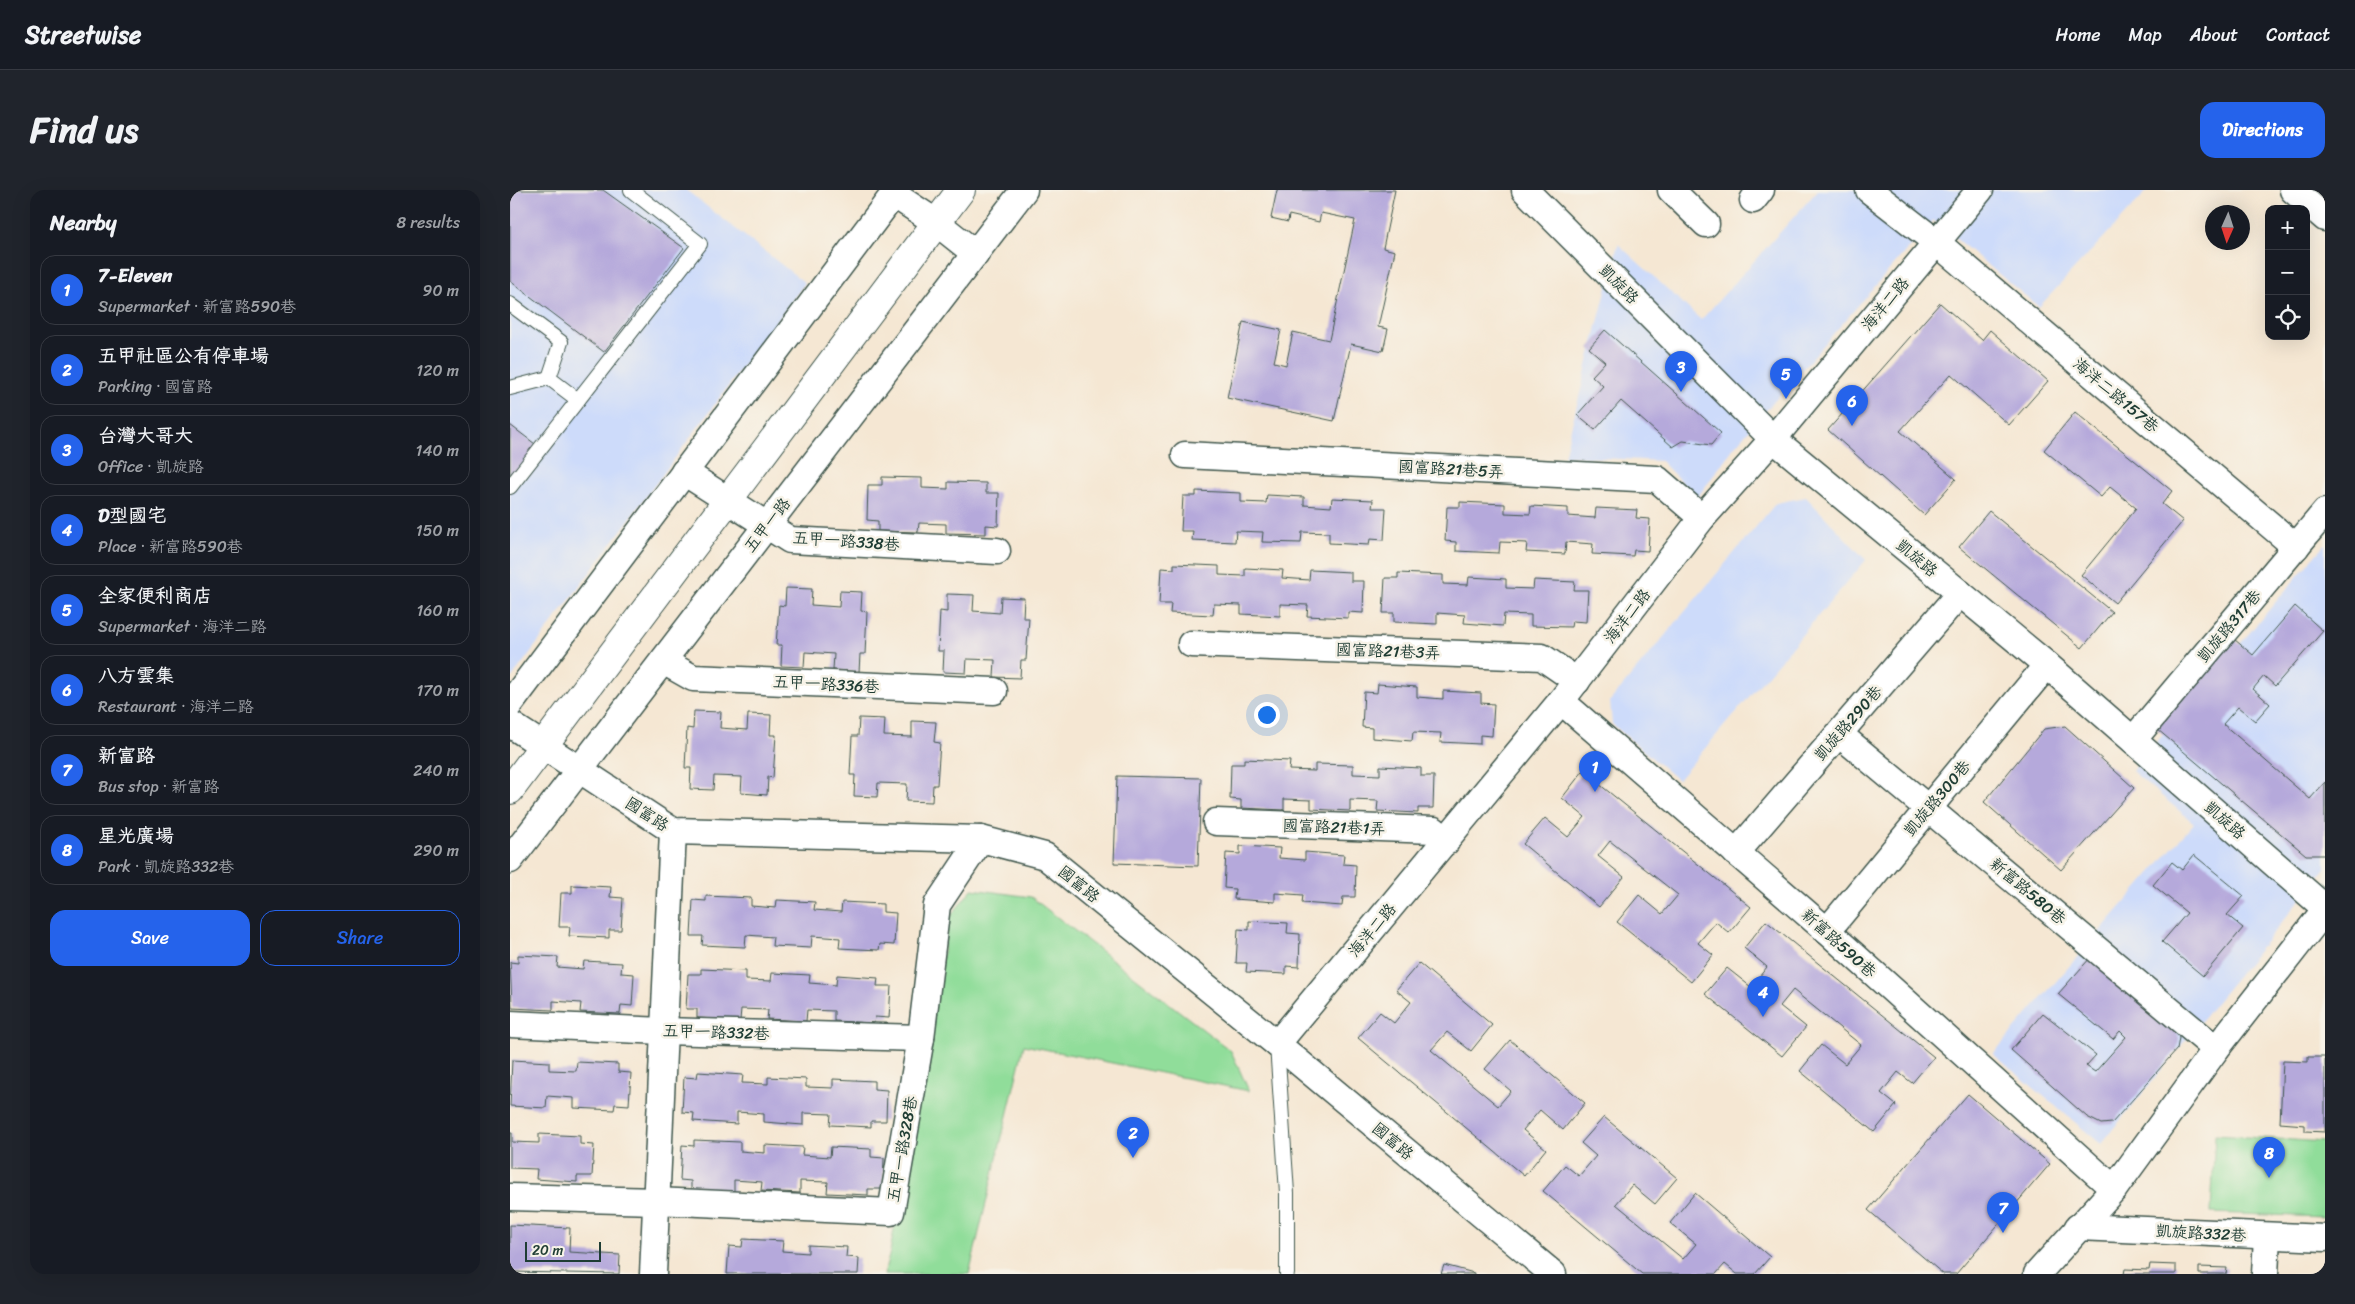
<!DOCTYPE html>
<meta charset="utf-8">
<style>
body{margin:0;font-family:Sriracha,"LXGW WenKai TC",sans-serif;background:#20242c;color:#f1f3f6}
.controls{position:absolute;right:15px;top:15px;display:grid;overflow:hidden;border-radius:10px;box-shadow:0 5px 20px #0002}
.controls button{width:45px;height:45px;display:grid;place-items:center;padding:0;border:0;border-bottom:1px solid #363941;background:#171b24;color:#f1f3f6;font:25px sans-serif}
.compass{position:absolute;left:1695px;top:15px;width:45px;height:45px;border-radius:50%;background:#171b24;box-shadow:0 5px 20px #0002;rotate:183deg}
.scale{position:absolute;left:15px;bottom:12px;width:76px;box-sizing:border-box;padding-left:5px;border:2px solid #1f3d34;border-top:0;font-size:14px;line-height:18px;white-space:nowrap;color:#1f3d34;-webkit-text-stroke:4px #f7f3e8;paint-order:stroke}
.you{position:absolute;left:756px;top:524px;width:18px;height:18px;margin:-12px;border:4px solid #fff;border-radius:50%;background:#1a73e8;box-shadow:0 0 0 8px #1a73e833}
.badge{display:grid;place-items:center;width:32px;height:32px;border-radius:50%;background:#2563eb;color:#fff;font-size:16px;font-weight:700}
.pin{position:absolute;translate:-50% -41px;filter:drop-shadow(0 1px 2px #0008)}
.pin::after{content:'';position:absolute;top:26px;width:18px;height:15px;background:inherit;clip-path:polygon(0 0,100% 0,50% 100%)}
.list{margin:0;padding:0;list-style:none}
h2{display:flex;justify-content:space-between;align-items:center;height:65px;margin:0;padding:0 20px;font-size:21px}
h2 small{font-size:16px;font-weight:400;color:#9ea1a6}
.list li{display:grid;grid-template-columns:32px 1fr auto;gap:15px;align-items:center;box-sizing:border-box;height:70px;margin:0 10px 10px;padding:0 10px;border:1px solid #363941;border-radius:15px}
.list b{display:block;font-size:19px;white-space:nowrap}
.list p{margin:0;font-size:16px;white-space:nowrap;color:#9ea1a6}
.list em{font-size:16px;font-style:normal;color:#9ea1a6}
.actions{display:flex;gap:10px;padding:15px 20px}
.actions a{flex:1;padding:11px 0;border:1px solid #2563eb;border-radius:15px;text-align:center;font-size:18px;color:#2563eb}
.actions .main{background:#2563eb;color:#fff}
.icon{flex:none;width:28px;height:28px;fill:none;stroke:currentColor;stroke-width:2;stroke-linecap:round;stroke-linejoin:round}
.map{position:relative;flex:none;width:1815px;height:1084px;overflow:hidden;border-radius:15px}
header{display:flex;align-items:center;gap:30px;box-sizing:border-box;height:70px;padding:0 25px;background:#171b24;border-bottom:1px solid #363941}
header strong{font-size:24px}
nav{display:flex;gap:28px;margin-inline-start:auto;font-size:18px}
.intro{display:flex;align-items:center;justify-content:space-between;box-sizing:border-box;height:120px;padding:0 30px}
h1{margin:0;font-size:35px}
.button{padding:12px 22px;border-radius:15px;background:#2563eb;color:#fff;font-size:18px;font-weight:700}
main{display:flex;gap:30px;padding:0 30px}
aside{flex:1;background:#171b24;border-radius:15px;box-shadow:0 5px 20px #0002}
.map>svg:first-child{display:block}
</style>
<header>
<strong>Streetwise</strong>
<nav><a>Home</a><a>Map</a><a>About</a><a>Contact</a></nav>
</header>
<div class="intro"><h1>Find us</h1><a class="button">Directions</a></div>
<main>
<aside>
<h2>Nearby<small>8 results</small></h2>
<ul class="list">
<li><span class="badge">1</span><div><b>7-Eleven</b><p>Supermarket · 新富路590巷</p></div><em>90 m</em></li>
<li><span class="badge">2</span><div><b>五甲社區公有停車場</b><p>Parking · 國富路</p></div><em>120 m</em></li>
<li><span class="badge">3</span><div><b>台灣大哥大</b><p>Office · 凱旋路</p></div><em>140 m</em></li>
<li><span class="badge">4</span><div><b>D型國宅</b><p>Place · 新富路590巷</p></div><em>150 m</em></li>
<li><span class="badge">5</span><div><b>全家便利商店</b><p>Supermarket · 海洋二路</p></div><em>160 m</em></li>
<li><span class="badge">6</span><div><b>八方雲集</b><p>Restaurant · 海洋二路</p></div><em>170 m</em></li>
<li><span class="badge">7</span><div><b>新富路</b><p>Bus stop · 新富路</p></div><em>240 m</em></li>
<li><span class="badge">8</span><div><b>星光廣場</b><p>Park · 凱旋路332巷</p></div><em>290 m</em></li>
</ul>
<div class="actions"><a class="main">Save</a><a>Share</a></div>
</aside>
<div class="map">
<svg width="1815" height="1084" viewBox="0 0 1815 1084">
<rect width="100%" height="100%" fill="#f7f3e8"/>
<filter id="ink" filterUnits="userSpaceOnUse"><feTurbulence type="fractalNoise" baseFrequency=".02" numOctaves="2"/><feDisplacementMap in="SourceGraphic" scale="10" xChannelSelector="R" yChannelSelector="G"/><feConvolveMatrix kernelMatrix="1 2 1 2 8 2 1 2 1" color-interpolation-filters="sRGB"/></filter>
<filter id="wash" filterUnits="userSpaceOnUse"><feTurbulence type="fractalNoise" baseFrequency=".0096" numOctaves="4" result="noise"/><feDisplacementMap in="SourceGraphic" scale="20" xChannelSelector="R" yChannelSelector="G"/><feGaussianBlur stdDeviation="1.12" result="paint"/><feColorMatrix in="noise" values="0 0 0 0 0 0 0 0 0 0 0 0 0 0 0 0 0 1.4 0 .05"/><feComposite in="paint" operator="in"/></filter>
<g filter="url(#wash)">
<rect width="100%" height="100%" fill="#f5e7d3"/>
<g fill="#cddbfa">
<path d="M 0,0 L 176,0 L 295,93 L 0,490 Z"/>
<path d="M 1308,0 L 1638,0 L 1529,117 L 1423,30 L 1225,256 L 1187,308 L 1151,271 L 1054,266 L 1108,54 L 1191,130 Z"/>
<path d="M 1296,307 L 1356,370 L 1168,590 L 1102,534 L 1100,511 L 1266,313 Z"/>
<path d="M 1815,354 L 1815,679 L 1591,954 L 1483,864 L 1684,633 L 1622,581 Z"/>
</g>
<g fill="#90dd9a" stroke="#588d67">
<path d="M 462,699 L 521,707 L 721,861 L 739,901 L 514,855 L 459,1084 L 374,1084 L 380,1062 L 439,728 Z"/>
<path d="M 1705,945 L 1815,952 L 1815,1027 L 1701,1023 Z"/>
</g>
<g id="blocks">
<g fill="#b5a9db">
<path d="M 0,0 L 93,0 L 174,58 L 94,162 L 0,91 Z"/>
<path d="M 767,0 L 885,0 L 873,58 L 885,61 L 868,137 L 878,139 L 873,161 L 841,154 L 824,231 L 717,208 L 733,132 L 771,140 L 764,172 L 776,175 L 783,142 L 819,150 L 845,30 L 811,23 L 809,32 L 779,25 L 778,32 L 761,28 Z"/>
<path d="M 1430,113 L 1472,150 L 1480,140 L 1538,191 L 1499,235 L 1441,184 L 1390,241 L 1446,289 L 1414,325 L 1318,240 Z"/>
<path d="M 1095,140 L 1211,243 L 1201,255 L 1173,251 L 1163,257 L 1111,211 L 1085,240 L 1067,225 L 1093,196 L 1082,186 L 1095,172 L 1079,158 Z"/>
<path d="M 1565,222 L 1662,301 L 1652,314 L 1673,331 L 1605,413 L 1571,385 L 1626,318 L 1600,297 L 1591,307 L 1534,260 Z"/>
<path d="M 0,235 L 29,257 L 0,289 Z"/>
<path d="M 372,287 L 412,288 L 412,298 L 438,299 L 438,292 L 476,293 L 476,303 L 489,303 L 488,336 L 476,335 L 476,344 L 436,343 L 436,334 L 409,333 L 408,342 L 368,341 L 368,331 L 357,330 L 358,295 L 372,295 Z"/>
<path d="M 686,301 L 731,303 L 731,312 L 756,313 L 757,305 L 794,307 L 794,315 L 821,317 L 822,308 L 863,310 L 862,318 L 876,318 L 874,350 L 860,349 L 859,355 L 819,353 L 819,343 L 792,342 L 791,353 L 752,352 L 753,342 L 726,341 L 725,352 L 682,350 L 683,341 L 671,341 L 673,306 L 686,306 Z"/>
<path d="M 950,312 L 995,314 L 995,323 L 1020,324 L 1021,316 L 1058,318 L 1058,326 L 1085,328 L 1086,318 L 1127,320 L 1126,328 L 1140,329 L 1138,361 L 1124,360 L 1123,366 L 1082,364 L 1083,354 L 1056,352 L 1055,364 L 1016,362 L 1017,353 L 990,352 L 989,363 L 946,361 L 946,352 L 935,351 L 937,317 L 950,317 Z"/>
<path d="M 1479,321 L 1602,422 L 1572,458 L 1449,357 Z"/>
<path d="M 664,374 L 709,376 L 709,385 L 735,386 L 735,378 L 773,380 L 772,388 L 799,390 L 800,380 L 841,382 L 841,391 L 854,391 L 853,423 L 838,422 L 838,428 L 797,426 L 798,415 L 770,414 L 770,426 L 731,424 L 731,415 L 704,414 L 703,425 L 660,423 L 661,414 L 649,414 L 651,378 L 664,379 Z"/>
<path d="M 888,383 L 933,385 L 933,394 L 958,395 L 959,387 L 996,389 L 996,398 L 1023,399 L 1024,390 L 1065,392 L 1064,400 L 1078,400 L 1076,432 L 1062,431 L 1061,437 L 1021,436 L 1021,425 L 994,424 L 993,436 L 954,433 L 955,425 L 927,423 L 927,434 L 884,432 L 884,423 L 873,423 L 875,388 L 888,388 Z"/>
<path d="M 276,398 L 302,399 L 301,415 L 329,417 L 330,401 L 352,402 L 351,421 L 357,422 L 355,464 L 350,464 L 349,482 L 323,480 L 324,464 L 295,462 L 294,477 L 271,476 L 272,455 L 266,455 L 269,415 L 275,416 Z"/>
<path d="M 437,404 L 464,405 L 463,421 L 490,423 L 491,407 L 514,408 L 513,428 L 519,428 L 516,470 L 511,470 L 510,488 L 484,487 L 485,470 L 457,469 L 456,483 L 433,482 L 434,461 L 428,461 L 430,421 L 437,422 Z"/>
<path d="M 1785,416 L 1813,441 L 1765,496 L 1754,486 L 1743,499 L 1760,514 L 1745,531 L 1728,517 L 1713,534 L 1800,609 L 1815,592 L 1815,665 L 1796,665 L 1641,534 L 1718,444 L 1743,465 Z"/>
<path d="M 868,494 L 907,497 L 907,507 L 933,509 L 933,501 L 971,503 L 971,513 L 984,514 L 982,546 L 970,545 L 970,554 L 930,552 L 931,543 L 903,542 L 902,551 L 862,548 L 862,538 L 852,537 L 854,502 L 867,503 Z"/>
<path d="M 184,521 L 211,522 L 210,538 L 237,540 L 238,524 L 261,525 L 260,545 L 266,545 L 263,588 L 258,587 L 257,605 L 231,603 L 232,587 L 204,586 L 203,600 L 180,599 L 181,578 L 175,578 L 177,538 L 183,539 Z"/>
<path d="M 349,528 L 375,529 L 374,546 L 402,547 L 402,531 L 426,532 L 424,552 L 430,553 L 427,595 L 423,595 L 422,612 L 396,611 L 397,594 L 368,593 L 367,607 L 344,606 L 345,585 L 340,585 L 342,546 L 348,546 Z"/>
<path d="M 1555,536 L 1624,598 L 1551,680 L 1474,612 L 1534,539 Z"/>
<path d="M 734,569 L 780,571 L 779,580 L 805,581 L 805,574 L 843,575 L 843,584 L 870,585 L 870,576 L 911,578 L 911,586 L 924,586 L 923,618 L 908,618 L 908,623 L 867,621 L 868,611 L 840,610 L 840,621 L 801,619 L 801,610 L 774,609 L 774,620 L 731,618 L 731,610 L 720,609 L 721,574 L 734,574 Z"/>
<path d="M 1073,581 L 1241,717 L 1219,743 L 1206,732 L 1188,753 L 1203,765 L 1181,792 L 1107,732 L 1129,705 L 1152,724 L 1168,705 L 1100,651 L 1088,666 L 1114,687 L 1089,717 L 1013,654 L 1035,628 L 1058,647 L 1075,627 L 1052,608 Z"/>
<path d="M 607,586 L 691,588 L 688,676 L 604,673 Z"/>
<path d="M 730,656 L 770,658 L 769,668 L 795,670 L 795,662 L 834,665 L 833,674 L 846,675 L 845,707 L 833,707 L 832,716 L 792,713 L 793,705 L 765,703 L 765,712 L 724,709 L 725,699 L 714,698 L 716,663 L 730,664 Z"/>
<path d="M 1684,665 L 1734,706 L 1717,725 L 1733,738 L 1693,786 L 1652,752 L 1677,723 L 1643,695 L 1662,672 L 1672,680 Z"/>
<path d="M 62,695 L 101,697 L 100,707 L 113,708 L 111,740 L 99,740 L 99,748 L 59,746 L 60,737 L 49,737 L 51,703 L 62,703 Z"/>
<path d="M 196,706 L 241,708 L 241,716 L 266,718 L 267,710 L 305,712 L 304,720 L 331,722 L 332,712 L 373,714 L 373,722 L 386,723 L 384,755 L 370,754 L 369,760 L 329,758 L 330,748 L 302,746 L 301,758 L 262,756 L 263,747 L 236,745 L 235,757 L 192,755 L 193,746 L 181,746 L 183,710 L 196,711 Z"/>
<path d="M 739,731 L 778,733 L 777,743 L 790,744 L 789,777 L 776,776 L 776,784 L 736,782 L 737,773 L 726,773 L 728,739 L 739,740 Z"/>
<path d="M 1256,731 L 1424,867 L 1402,893 L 1388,882 L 1371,903 L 1386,915 L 1364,942 L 1290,881 L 1311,855 L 1335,874 L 1351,855 L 1283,800 L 1270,816 L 1296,837 L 1272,866 L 1195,804 L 1217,778 L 1241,797 L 1257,777 L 1234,758 Z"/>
<path d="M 8,765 L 48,767 L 47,777 L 73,779 L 74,771 L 112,773 L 111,783 L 124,784 L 122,816 L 111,815 L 110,824 L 70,822 L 71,813 L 43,811 L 43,820 L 2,818 L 0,772 L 8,773 Z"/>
<path d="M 1581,767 L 1665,837 L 1669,848 L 1667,859 L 1602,933 L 1591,934 L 1577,927 L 1501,860 L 1533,823 L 1586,865 L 1576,876 L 1585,882 L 1616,847 L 1610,841 L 1603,849 L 1548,804 Z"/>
<path d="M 909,773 L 982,835 L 961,861 L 937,842 L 921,860 L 988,916 L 1001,901 L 975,879 L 1000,850 L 1075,913 L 1053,940 L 1030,920 L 1013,940 L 1036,959 L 1014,986 L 848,848 L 870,822 L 884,833 L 901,812 L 886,800 Z"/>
<path d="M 191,779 L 236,781 L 236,790 L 261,791 L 262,783 L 300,785 L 299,793 L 326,795 L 327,785 L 368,788 L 367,796 L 381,796 L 379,828 L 365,827 L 364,833 L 324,831 L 324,821 L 297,820 L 296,831 L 257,829 L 258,820 L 231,819 L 230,830 L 187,828 L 187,819 L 176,819 L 178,784 L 191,784 Z"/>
<path d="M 1798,867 L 1815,867 L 1815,942 L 1795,941 L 1795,935 L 1770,933 L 1773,871 L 1798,872 Z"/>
<path d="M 2,870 L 39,872 L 39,880 L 66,881 L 67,872 L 108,874 L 108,882 L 121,883 L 119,915 L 105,914 L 104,920 L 64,918 L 64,908 L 37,906 L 36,918 L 0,916 Z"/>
<path d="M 188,882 L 233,885 L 232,893 L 258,894 L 258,887 L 296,889 L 296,897 L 323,898 L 323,889 L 364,891 L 364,899 L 377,900 L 376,931 L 361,931 L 361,937 L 320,935 L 321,924 L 293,923 L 293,935 L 254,932 L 254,924 L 227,922 L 227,934 L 183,931 L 184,923 L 172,922 L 174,887 L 187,888 Z"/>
<path d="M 1458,904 L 1540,974 L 1446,1084 L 1433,1084 L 1358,1020 Z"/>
<path d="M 1094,927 L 1167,988 L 1145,1014 L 1122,995 L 1106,1014 L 1173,1069 L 1186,1054 L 1160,1033 L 1185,1003 L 1260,1067 L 1245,1084 L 1227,1084 L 1215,1074 L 1206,1084 L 1132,1084 L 1033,1001 L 1055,975 L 1069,986 L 1086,966 L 1071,953 Z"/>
<path d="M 0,943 L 2,943 L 2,952 L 29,953 L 29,944 L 70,946 L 70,954 L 84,955 L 82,986 L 67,986 L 67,992 L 26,989 L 27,979 L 0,978 Z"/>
<path d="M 184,950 L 230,952 L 230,961 L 255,963 L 255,955 L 293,957 L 292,965 L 320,967 L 321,957 L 361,959 L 361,967 L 374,968 L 373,999 L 358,999 L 358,1005 L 317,1003 L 318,992 L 290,991 L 290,1003 L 251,1001 L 252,992 L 224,990 L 224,1002 L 181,1000 L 181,991 L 170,990 L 172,955 L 184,956 Z"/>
<path d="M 0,1035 L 60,1038 L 59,1062 L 110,1065 L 109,1084 L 0,1082 Z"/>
<path d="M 233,1049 L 273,1051 L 272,1061 L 298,1063 L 298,1055 L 337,1057 L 336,1067 L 349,1068 L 348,1084 L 217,1084 L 219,1056 L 232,1057 Z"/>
<path d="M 1640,1074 L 1666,1075 L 1666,1084 L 1614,1084 L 1615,1079 L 1639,1080 Z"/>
<path d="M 934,1075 L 964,1083 L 964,1084 L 931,1084 Z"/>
<path d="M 1689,1077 L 1717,1078 L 1716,1084 L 1689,1084 Z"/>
</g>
</g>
</g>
<g filter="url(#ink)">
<use href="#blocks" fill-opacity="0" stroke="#3f564c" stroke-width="1"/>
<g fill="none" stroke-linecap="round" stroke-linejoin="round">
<g stroke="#3f564c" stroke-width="16">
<g id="service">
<path d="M 0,114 L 51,152 L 39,188 L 68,210"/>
<path d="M 0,198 L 39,188"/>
<path d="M 0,297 L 190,54 L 121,0"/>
<path d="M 767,855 L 777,1003 L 777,1084"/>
</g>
</g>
<g stroke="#3f564c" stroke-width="29">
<g id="minor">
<path d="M 1015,0 L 1263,249 L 1537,475 L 1815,718"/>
<path d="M 1161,0 L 1196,34"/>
<path d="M 1359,0 L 1426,52 L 1786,357"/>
<path d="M 1783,0 L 1815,28"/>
<path d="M 383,4 L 427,33 L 466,64"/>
<path d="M 1243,10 L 1251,0"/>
<path d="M 675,265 L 1147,289 L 1192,328"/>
<path d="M 174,282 L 280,350 L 487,361"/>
<path d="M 681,454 L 1032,467 L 1067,491"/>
<path d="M 153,471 L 183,488 L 484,501"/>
<path d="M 1051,511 L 1317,741 L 1604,999"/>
<path d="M 0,514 L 387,0"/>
<path d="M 0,534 L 163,641 L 471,649 L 535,666 L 767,854 L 1043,1084"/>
<path d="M 1329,544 L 1706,859"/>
<path d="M 1623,550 L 1815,322"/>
<path d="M 706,632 L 924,640 L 936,652"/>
<path d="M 1226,663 L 1450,403"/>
<path d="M 0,670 L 514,0"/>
<path d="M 1317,741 L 1537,475"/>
<path d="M 0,834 L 153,841 L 411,848"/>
<path d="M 767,854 L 1051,511 L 1192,328 L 1263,249 L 1470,0"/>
<path d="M 0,1007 L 146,1011 L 381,1022 L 411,848 L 427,715 L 471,649"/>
<path d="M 1568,1037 L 1815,1048"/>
<path d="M 143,1084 L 163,641"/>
<path d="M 1527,1084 L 1604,999 L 1706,859 L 1815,720"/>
<path d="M 1755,1084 L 1757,1047"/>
</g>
</g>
<g stroke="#3f564c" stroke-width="30">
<path id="secondary" d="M 0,600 L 451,0"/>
</g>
<use href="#service" stroke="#fff" stroke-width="14"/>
<use href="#minor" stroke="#fff" stroke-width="26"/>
<use href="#secondary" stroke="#fff" stroke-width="28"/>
</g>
</g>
<g text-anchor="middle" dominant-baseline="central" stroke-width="5" stroke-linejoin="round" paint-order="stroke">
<g font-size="16" fill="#1f3d34" stroke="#f7f3e8">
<text transform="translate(1109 94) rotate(45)">凱旋路</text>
<text transform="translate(1375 114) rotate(-50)">海洋二路</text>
<text transform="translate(1606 205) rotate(40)">海洋二路157巷</text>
<text transform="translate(941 279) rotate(3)">國富路21巷5弄</text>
<text transform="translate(257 335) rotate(-52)">五甲一路</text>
<text transform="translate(336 351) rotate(4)">五甲一路338巷</text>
<text transform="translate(1407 368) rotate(40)">凱旋路</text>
<text transform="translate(1117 426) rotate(-52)">海洋二路</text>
<text transform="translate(1719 436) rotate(-50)">凱旋路317巷</text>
<text transform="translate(878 461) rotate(2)">國富路21巷3弄</text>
<text transform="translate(316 494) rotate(3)">五甲一路336巷</text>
<text transform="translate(1338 533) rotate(-49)">凱旋路290巷</text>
<text transform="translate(1427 608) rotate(-50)">凱旋路300巷</text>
<text transform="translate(137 624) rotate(33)">國富路</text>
<text transform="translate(1715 630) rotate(41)">凱旋路</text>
<text transform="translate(824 637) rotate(2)">國富路21巷1弄</text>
<text transform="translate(569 694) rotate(39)">國富路</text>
<text transform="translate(1518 701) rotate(40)">新富路580巷</text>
<text transform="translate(862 740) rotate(-50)">海洋二路</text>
<text transform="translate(1329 753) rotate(42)">新富路590巷</text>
<text transform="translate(206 842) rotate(2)">五甲一路332巷</text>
<text transform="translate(883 951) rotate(40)">國富路</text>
<text transform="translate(392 959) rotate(-80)">五甲一路328巷</text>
<text transform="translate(1691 1043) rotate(3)">凱旋路332巷</text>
</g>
</g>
</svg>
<div class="controls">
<button>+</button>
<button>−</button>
<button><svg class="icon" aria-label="locate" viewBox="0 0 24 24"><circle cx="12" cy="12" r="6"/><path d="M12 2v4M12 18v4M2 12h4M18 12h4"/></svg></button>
</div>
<svg class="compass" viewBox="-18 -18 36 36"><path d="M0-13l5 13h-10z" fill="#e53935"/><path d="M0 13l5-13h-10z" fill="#9ea1a6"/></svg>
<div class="scale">20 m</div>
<div class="you"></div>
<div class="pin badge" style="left:1085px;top:602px">1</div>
<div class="pin badge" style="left:623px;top:968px">2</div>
<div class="pin badge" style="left:1171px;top:202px">3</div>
<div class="pin badge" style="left:1253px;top:827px">4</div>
<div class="pin badge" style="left:1276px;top:209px">5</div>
<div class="pin badge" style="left:1342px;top:236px">6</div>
<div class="pin badge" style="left:1493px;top:1043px">7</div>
<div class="pin badge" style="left:1759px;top:988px">8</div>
</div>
</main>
